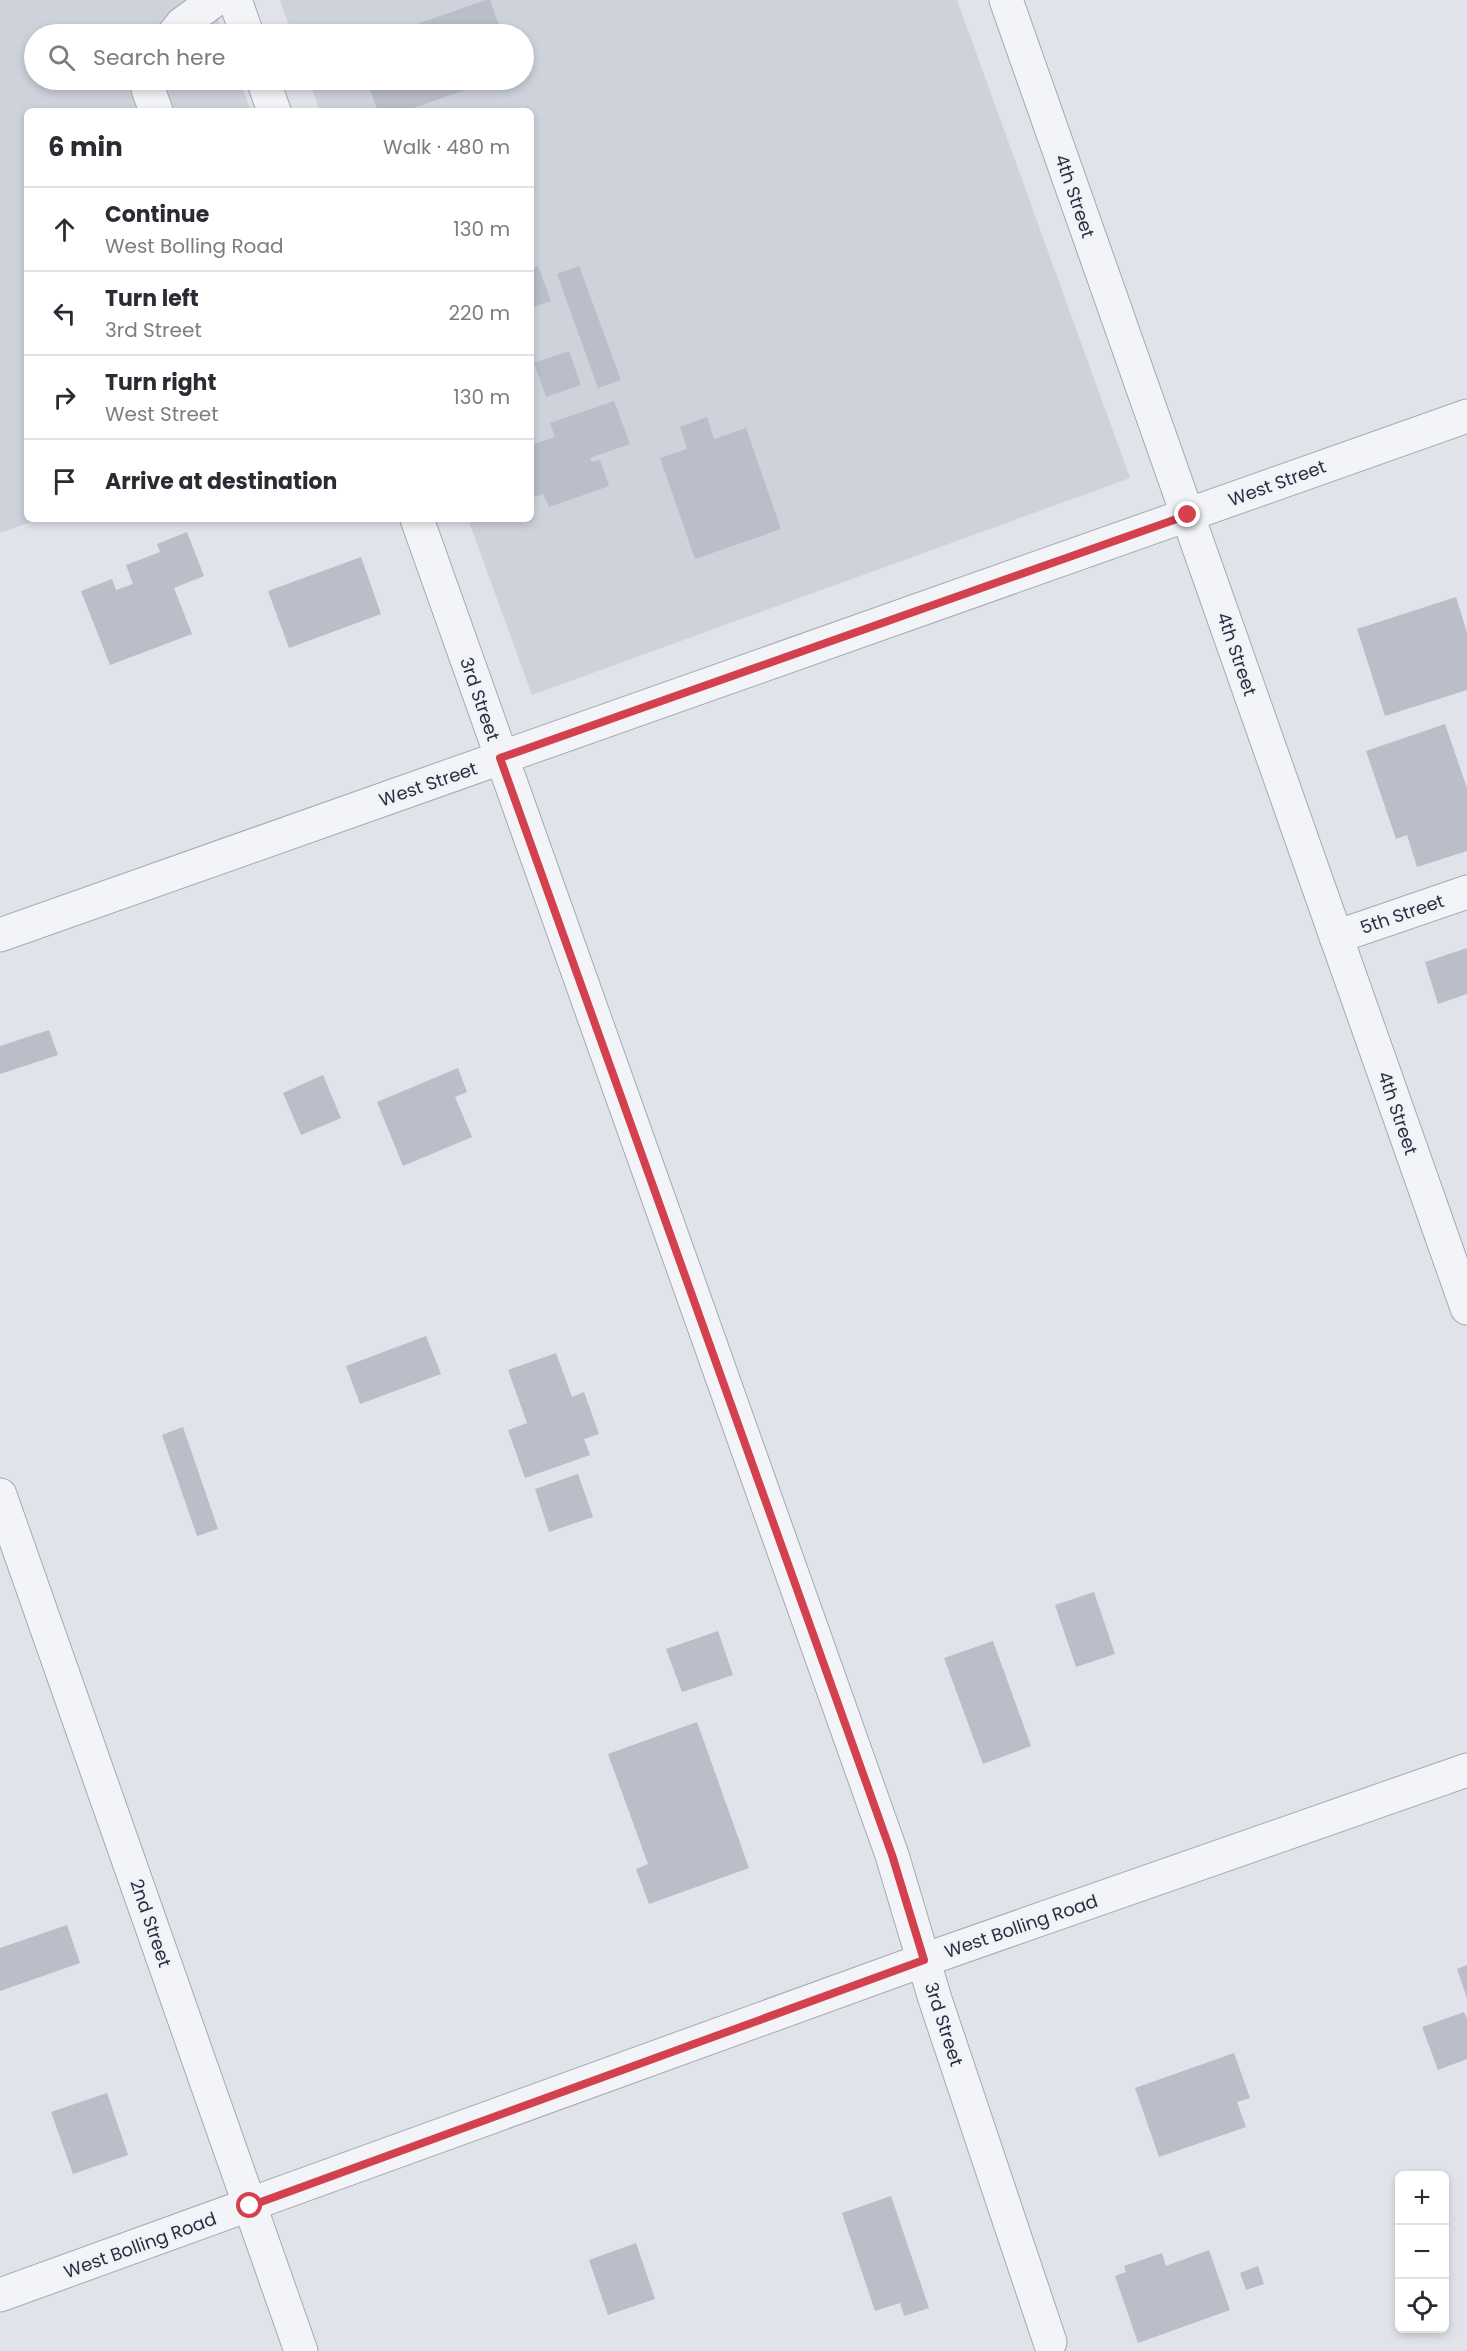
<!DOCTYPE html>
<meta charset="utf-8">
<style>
body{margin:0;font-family:Poppins,sans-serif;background:#f7f7f7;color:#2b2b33}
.controls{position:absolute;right:18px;bottom:18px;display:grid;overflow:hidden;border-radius:9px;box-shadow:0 3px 9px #0003}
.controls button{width:54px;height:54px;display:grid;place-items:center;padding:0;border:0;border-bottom:2px solid #e1e1e2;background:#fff;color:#2b2b33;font:30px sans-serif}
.stop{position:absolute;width:18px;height:18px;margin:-14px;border:4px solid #d2414d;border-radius:50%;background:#fff}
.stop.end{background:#d2414d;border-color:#fff;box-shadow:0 2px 6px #0008}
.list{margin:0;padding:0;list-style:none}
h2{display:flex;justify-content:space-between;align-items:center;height:78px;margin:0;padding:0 24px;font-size:26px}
h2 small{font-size:20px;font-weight:400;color:#7c7c81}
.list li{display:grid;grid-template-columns:39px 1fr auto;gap:18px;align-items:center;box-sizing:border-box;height:84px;padding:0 24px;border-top:2px solid #e1e1e2}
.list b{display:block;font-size:22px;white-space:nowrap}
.list p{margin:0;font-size:20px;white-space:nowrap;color:#7c7c81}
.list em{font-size:20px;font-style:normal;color:#7c7c81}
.icon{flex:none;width:33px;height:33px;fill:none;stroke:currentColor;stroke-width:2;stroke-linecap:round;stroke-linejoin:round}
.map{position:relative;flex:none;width:1467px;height:2351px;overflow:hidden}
.search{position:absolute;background:#fff;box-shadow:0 3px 9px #0003;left:24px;top:24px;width:510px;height:66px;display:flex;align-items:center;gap:15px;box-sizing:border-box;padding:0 21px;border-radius:33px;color:#7c7c81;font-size:22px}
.panel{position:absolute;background:#fff;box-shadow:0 3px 9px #0003;left:24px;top:108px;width:510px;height:414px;border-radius:9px}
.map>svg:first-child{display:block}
</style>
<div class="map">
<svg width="1467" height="2351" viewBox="0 0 1467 2351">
<rect width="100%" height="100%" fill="#e0e3e9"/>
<g fill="#ced2db">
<path d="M 0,0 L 210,0 L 223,34 L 34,34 L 34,80 L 239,80 L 251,111 L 27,111 L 27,519 L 39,519 L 0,533 Z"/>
<path d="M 280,0 L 957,0 L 1130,478 L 532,695 L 468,519 L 531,519 L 531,111 L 320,111 L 309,80 L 524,80 L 524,34 L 292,34 Z"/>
</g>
<g fill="#babec9">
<path d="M 486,0 L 490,0 L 502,34 L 389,34 Z"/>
<path d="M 366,80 L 493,80 L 405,111 L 378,111 Z"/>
<path d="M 538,266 L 551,301 L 531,308 L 531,269 Z"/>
<path d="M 579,266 L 621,380 L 598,388 L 557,274 Z"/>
<path d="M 569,351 L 581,385 L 546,397 L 534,363 Z"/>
<path d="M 614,401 L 630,444 L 590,458 L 592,462 L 600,460 L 609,486 L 549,507 L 543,494 L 531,498 L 531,445 L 555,437 L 550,423 Z"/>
<path d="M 707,417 L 714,439 L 746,428 L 781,529 L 695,559 L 660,458 L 687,449 L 680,427 Z"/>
<path d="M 187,532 L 204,576 L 174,588 L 192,634 L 110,665 L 81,591 L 112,579 L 116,590 L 133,584 L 126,565 L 160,552 L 157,544 Z"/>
<path d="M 361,557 L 381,614 L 289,648 L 268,591 Z"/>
<path d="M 1456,597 L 1467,633 L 1467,690 L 1385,716 L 1357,629 Z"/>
<path d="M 1445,724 L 1467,788 L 1467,851 L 1417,867 L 1407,835 L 1396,839 L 1366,751 Z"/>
<path d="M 1467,948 L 1467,994 L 1438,1004 L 1425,962 Z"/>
<path d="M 49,1030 L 58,1055 L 0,1074 L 0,1046 Z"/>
<path d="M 458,1068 L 467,1092 L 455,1097 L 472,1137 L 403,1166 L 377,1102 Z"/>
<path d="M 323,1075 L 341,1118 L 301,1135 L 283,1093 Z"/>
<path d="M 426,1336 L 441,1374 L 360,1404 L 346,1366 Z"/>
<path d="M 556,1353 L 572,1397 L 584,1392 L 599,1434 L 584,1439 L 590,1455 L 525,1478 L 508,1430 L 527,1423 L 508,1370 Z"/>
<path d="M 183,1427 L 218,1529 L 197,1536 L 162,1435 Z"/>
<path d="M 578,1474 L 593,1517 L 549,1532 L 535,1489 Z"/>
<path d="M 1094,1592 L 1115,1654 L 1076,1667 L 1055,1605 Z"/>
<path d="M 718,1631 L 733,1675 L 682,1692 L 666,1649 Z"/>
<path d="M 993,1641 L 1031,1746 L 983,1764 L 944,1658 Z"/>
<path d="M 697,1722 L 749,1868 L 649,1904 L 636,1869 L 648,1864 L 608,1754 Z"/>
<path d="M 67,1925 L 80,1963 L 0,1991 L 0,1948 Z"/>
<path d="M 1467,1965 L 1467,1998 L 1457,1969 Z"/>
<path d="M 1464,2012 L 1467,2019 L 1467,2059 L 1438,2070 L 1422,2027 Z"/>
<path d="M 1234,2053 L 1250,2098 L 1237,2102 L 1246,2127 L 1159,2157 L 1135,2088 Z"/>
<path d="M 107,2093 L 128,2155 L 73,2174 L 51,2112 Z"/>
<path d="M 891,2196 L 929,2308 L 904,2316 L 900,2303 L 875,2311 L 842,2213 Z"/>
<path d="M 636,2243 L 655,2299 L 608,2315 L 589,2260 Z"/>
<path d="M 1209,2250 L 1230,2310 L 1138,2343 L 1115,2276 L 1126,2272 L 1124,2266 L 1162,2253 L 1166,2266 Z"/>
<path d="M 1258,2266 L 1264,2284 L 1246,2290 L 1240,2273 Z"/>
</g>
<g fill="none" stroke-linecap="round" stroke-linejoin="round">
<g stroke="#a5a9b3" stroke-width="35">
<g id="minor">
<path d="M 235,0 L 247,34"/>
<path d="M 1006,0 L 1467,1308"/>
<path d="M 174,34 L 182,24 L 215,0"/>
<path d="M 148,80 L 148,89 L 156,111"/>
<path d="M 263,80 L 274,111"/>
<path d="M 417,519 L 892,1855 L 935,1999 L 1050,2342"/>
<path d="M 0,935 L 1467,416"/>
<path d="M 1336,937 L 1467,892"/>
<path d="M 0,1495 L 301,2351"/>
<path d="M 0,2295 L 924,1960 L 1467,1770"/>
</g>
</g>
<use href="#minor" stroke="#f2f4f7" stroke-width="33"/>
</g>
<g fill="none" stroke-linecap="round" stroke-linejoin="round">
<path stroke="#d2414d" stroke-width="8" d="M 250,2206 L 924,1960 L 892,1855 L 500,758 L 1188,515"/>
</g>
<g text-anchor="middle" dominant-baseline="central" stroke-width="4.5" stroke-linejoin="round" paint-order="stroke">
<g font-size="18" fill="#282f41" stroke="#eff2f7">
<text transform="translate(1075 196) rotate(71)">4th Street</text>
<text transform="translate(1277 483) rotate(-20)">West Street</text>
<text transform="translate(1237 654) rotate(71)">4th Street</text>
<text transform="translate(480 699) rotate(71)">3rd Street</text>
<text transform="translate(428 784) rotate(-19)">West Street</text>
<text transform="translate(1402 914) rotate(-19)">5th Street</text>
<text transform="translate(1398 1113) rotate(71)">4th Street</text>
<text transform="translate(151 1923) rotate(71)">2nd Street</text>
<text transform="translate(1021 1926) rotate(-19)">West Bolling Road</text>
<text transform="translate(944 2024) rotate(72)">3rd Street</text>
<text transform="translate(140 2245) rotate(-20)">West Bolling Road</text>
</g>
</g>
</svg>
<div class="controls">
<button>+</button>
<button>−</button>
<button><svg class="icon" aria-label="locate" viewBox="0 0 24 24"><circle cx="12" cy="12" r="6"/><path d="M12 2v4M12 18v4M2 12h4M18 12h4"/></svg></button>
</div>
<div class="stop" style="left:250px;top:2206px"></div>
<div class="stop end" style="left:1188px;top:515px"></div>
<div class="search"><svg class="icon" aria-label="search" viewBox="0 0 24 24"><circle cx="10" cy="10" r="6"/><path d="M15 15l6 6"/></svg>Search here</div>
<section class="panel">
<h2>6 min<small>Walk · 480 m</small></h2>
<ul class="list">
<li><svg class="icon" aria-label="ahead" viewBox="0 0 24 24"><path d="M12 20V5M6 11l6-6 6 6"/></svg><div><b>Continue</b><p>West Bolling Road</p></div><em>130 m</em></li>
<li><svg class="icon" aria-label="left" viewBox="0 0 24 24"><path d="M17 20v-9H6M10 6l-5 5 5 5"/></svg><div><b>Turn left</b><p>3rd Street</p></div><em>220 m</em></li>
<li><svg class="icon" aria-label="right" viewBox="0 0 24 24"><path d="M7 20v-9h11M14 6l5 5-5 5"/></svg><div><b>Turn right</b><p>West Street</p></div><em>130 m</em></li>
<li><svg class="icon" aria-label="arrive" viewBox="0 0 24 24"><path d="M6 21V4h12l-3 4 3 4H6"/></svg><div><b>Arrive at destination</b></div></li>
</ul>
</section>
</div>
